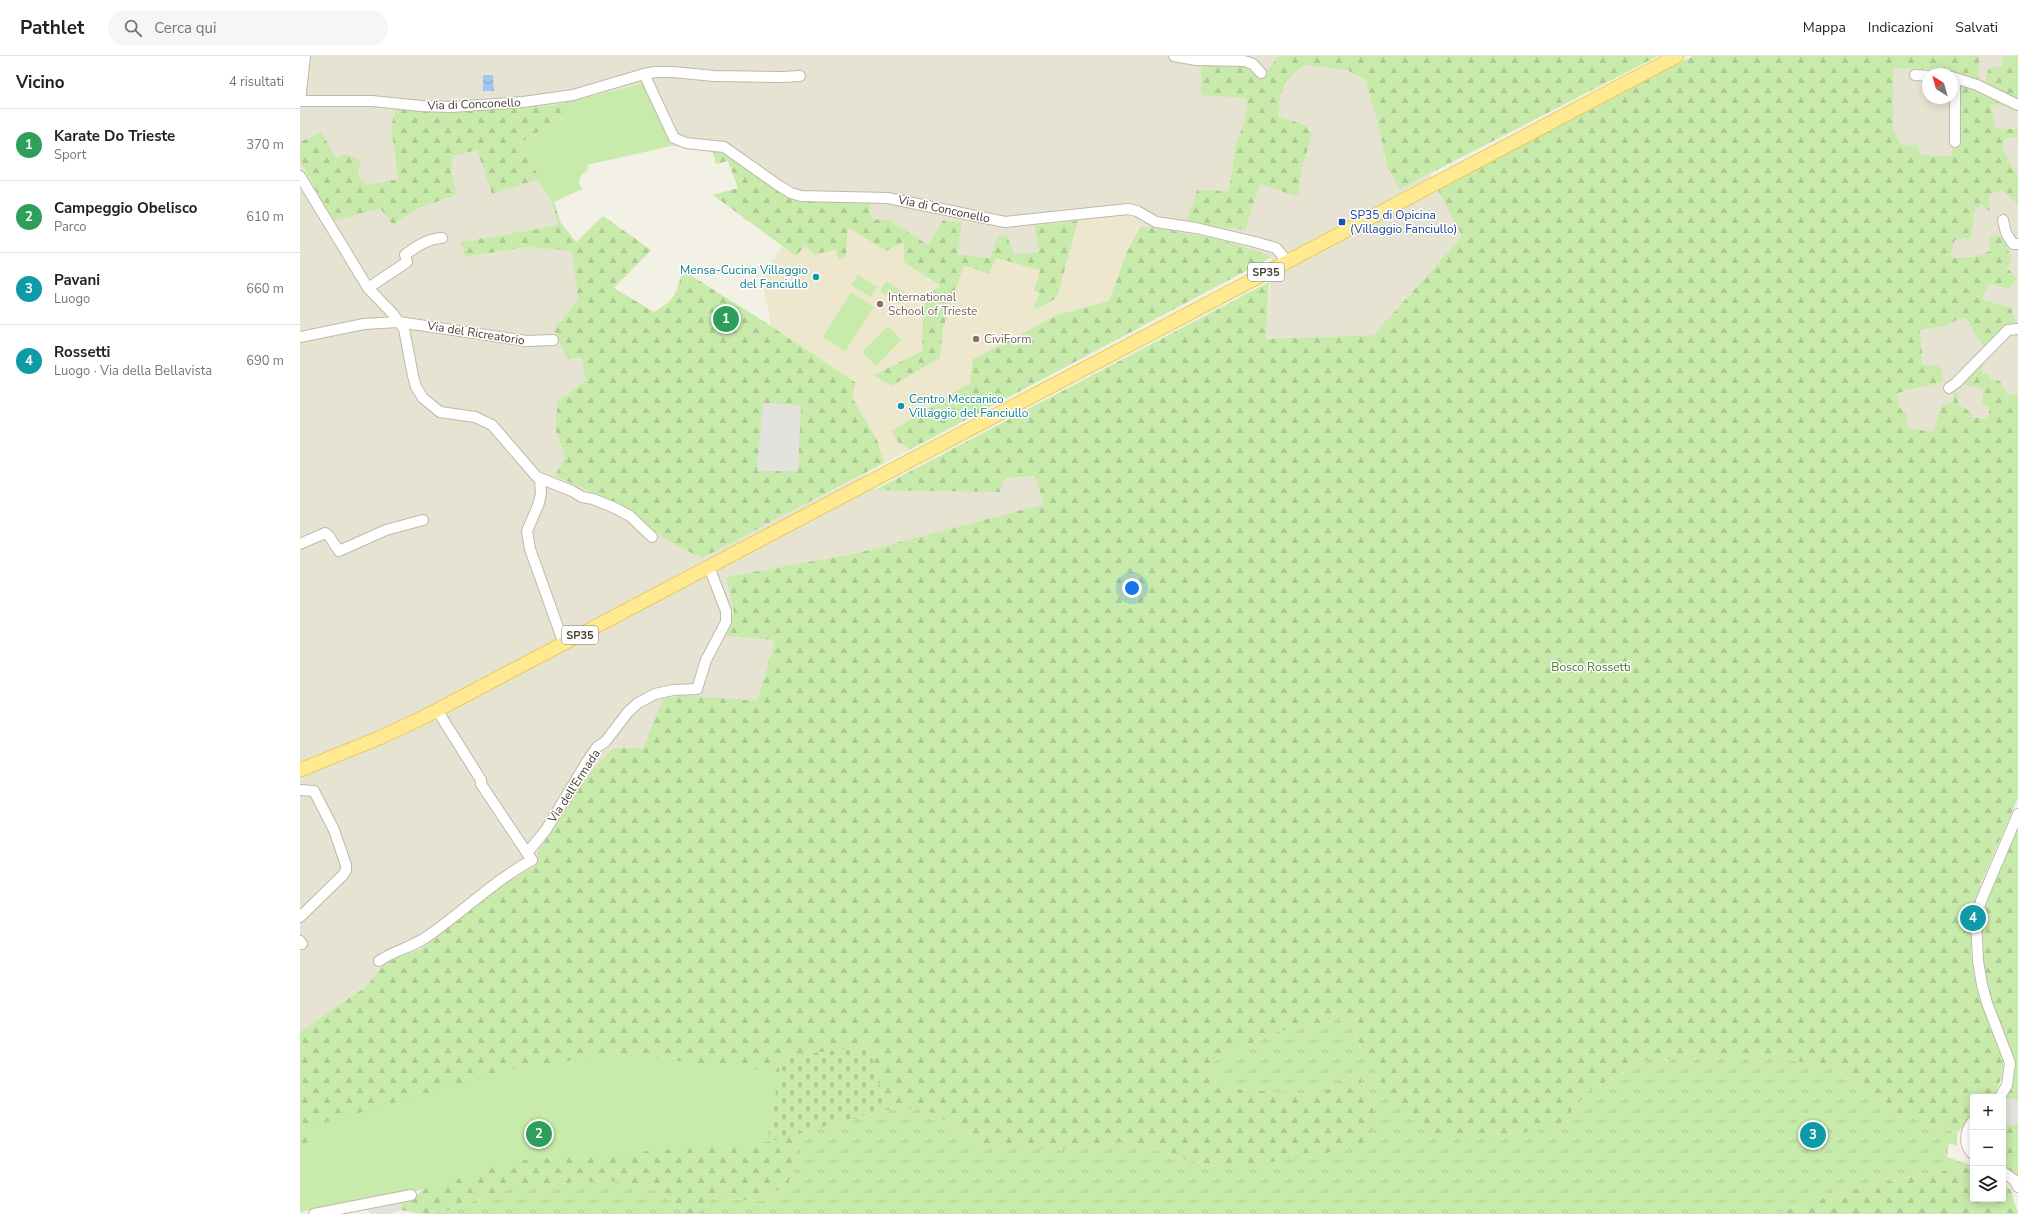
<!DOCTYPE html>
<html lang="it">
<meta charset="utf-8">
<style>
body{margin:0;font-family:"Nunito Sans",sans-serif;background:#f6f6f6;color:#222}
.controls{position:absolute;right:12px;bottom:12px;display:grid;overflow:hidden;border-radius:4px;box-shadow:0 2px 10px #0003}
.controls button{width:36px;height:36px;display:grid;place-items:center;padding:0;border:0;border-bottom:1px solid #e0e0e0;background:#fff;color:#222;font:20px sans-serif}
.compass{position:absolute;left:1622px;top:12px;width:36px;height:36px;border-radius:50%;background:#fff;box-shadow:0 2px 10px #0003;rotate:323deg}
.you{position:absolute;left:832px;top:532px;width:14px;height:14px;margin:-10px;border:3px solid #fff;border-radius:50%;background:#1a73e8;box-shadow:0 0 0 6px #1a73e833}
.badge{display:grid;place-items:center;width:26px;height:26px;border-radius:50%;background:#1a73e8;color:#fff;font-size:13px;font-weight:700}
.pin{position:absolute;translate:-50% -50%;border:2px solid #fff;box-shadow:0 1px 4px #0006}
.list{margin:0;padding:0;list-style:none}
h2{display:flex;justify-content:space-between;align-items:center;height:52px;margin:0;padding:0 16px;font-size:17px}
h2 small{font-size:13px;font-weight:400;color:#767676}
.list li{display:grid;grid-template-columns:26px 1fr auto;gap:12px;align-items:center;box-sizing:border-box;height:72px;padding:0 16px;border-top:1px solid #e0e0e0}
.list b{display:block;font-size:15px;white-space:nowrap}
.list p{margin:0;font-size:13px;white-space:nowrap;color:#767676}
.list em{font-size:13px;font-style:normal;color:#767676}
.icon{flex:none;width:22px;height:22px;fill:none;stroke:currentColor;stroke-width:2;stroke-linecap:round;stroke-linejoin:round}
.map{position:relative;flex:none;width:1718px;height:1158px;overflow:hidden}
header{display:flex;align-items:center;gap:24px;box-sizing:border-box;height:56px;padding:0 20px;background:#fff;border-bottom:1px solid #e0e0e0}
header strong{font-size:19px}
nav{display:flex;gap:22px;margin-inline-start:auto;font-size:14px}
.search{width:280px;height:36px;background:#f6f6f6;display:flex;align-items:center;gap:10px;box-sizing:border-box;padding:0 14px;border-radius:22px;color:#767676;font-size:15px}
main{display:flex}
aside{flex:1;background:#fff}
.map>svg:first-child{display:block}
</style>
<header>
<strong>Pathlet</strong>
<div class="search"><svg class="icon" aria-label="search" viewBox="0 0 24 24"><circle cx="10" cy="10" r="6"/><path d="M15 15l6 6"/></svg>Cerca qui</div>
<nav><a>Mappa</a><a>Indicazioni</a><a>Salvati</a></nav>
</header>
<main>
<aside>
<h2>Vicino<small>4 risultati</small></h2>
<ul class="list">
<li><span class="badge" style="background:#2e9e5b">1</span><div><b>Karate Do Trieste</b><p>Sport</p></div><em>370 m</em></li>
<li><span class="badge" style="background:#2e9e5b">2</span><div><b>Campeggio Obelisco</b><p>Parco</p></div><em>610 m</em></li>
<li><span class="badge" style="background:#0f9aa8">3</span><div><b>Pavani</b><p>Luogo</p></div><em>660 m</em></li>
<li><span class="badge" style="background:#0f9aa8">4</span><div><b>Rossetti</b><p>Luogo · Via della Bellavista</p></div><em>690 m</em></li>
</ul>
</aside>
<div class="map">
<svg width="1718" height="1158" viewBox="0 0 1718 1158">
<defs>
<pattern id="grass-tufts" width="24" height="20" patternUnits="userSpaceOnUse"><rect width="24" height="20" fill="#c8eaab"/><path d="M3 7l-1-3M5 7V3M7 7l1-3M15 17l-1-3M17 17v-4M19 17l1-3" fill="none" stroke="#adca94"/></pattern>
<pattern id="forest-firs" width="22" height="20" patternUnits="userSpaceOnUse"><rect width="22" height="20" fill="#c8eaab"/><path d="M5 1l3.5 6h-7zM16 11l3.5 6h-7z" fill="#adca94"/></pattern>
<pattern id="cemetery-stones" width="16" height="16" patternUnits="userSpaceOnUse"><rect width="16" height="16" fill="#c8eaab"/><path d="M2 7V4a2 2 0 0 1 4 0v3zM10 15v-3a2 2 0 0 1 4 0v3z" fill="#adca94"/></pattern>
<pattern id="water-waves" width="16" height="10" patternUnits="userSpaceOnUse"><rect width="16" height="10" fill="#9ec8f3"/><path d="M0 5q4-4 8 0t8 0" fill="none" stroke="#83a4c6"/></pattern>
</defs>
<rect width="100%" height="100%" fill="#f3f0e5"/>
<g fill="#e7e3d3" fill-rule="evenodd">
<path d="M 0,0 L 979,0 L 960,23 L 948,42 L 946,61 L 935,91 L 929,136 L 887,166 L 960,128 L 999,141 L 1001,116 L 1012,78 L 1005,69 L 978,60 L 979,39 L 992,20 L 1006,9 L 1047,14 L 1065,24 L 1100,133 L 1130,118 L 1162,180 L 1074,279 L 966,283 L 972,201 L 948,191 L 909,181 L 841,170 L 832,159 L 818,157 L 778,165 L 734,169 L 739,196 L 713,198 L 707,180 L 690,202 L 658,198 L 662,166 L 643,164 L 628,189 L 590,164 L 570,163 L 520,146 L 499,145 L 412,94 L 371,90 L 343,27 L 248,50 L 144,57 L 96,53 L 94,99 L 98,124 L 65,129 L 56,118 L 36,102 L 21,77 L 0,86 Z"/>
<path d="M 1679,0 L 1703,0 L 1701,10 L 1704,39 L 1718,42 L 1718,73 L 1695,72 L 1691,47 L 1704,49 L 1661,27 L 1660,90 L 1651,100 L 1620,99 L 1618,89 L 1600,88 L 1593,73 L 1593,12 L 1648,14 L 1679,24 ZM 1628,18 L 1652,18 L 1652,42 L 1628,42 Z"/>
<path d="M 1718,81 L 1718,121 L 1703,93 L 1704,83 Z"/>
<path d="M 177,94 L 192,138 L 237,124 L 250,142 L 258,168 L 244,172 L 161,186 L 165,201 L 227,191 L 272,195 L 278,244 L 255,273 L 281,301 L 286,324 L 258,345 L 255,372 L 265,401 L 255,420 L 331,454 L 355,476 L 373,488 L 402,502 L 565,418 L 575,434 L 736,420 L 744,448 L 562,496 L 427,521 L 475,583 L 457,646 L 382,639 L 363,642 L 343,692 L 313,692 L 238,796 L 236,809 L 194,835 L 120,893 L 96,902 L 81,911 L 67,930 L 0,976 L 0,106 L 34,164 L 80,152 L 93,169 L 118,153 L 157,138 L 151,116 L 153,100 Z"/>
<path d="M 1702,134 L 1718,149 L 1718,221 L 1714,220 L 1707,212 L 1712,204 L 1703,181 L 1690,195 L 1680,199 L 1668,203 L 1650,201 L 1655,184 L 1672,181 L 1674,158 L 1680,148 L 1690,154 L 1689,139 Z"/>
<path d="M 1718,223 L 1718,339 L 1708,339 L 1700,325 L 1690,323 L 1682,317 L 1681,308 L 1662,328 L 1683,333 L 1682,348 L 1690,352 L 1688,359 L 1684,363 L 1671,361 L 1668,354 L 1659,349 L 1653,336 L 1654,346 L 1642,349 L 1634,377 L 1608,372 L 1606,357 L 1599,351 L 1598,337 L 1626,331 L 1620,273 L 1644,271 L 1659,263 L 1668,262 L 1674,278 L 1684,290 L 1703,272 L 1717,269 L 1711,252 L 1682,243 L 1689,227 L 1708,233 Z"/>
</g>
<path fill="#ede7ce" d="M 818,157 L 832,159 L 841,170 L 827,195 L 809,245 L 757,259 L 670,327 L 591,375 L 599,387 L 611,393 L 584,407 L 578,386 L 552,341 L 556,327 L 471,270 L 462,220 L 483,190 L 496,200 L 505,190 L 547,193 L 548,170 L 586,195 L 604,186 L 604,206 L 641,230 L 625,239 L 622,295 L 574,319 L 591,330 L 640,302 L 643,272 L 664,209 L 696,202 L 740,214 L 734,235 L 740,237 L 734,249 L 758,238 L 778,165 Z"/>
<g fill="url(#grass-tufts)">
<path d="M 1050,961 L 1061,993 L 1259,1070 L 1288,1035 L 1347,1004 L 1466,1000 L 1535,1012 L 1593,1055 L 1657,1077 L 1657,1090 L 1649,1087 L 1647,1101 L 1673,1110 C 1606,1121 1540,1133 1477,1158 L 396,1158 L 413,1142 L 462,1145 L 489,1126 L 501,1078 L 588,1054 L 617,1053 L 636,1058 L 680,1090 L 758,1094 L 831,1085 L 879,1102 L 923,1112 L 1078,1065 L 1058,1016 L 1017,1039 L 924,1032 L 908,1008 L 975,976 Z"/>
<path d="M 326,1125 L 363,1137 L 388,1158 L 122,1158 L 146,1155 L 205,1133 L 278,1126 Z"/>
</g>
<g fill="url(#forest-firs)">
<path d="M 979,0 L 1358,0 L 1100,133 L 1088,112 L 1075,56 L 1065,24 L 1047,14 L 1005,9 C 983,26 980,33 978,60 L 1005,69 L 1012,78 L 1001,116 L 999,141 L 960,128 L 945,174 L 887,166 L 897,134 L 929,135 L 935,91 L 946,61 L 947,42 L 901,39 L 901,10 L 928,9 L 944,10 L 960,23 Z"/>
<path d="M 1393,0 L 1679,0 L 1679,24 L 1648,14 L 1593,12 L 1593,73 L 1600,88 L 1618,89 L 1620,99 L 1651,100 L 1653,92 L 1660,90 L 1661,27 L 1672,31 L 1705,50 L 1691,48 L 1695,72 L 1718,73 L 1718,81 L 1704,83 L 1703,93 L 1718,121 L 1718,149 L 1702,134 L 1689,139 L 1690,155 L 1680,148 L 1674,158 L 1672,181 L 1655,184 L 1650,201 C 1665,203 1676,201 1690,195 L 1689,179 L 1703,181 L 1712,204 L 1707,212 L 1718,223 L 1708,233 L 1689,227 L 1682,243 L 1711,252 L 1717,269 L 1703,272 L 1684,290 L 1674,278 L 1667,262 L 1659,263 L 1644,271 L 1620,273 L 1623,309 L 1638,309 L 1641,312 L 1643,326 L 1598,337 L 1599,351 L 1606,357 L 1608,372 L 1633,376 L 1642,349 L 1654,346 L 1653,336 L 1658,336 L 1659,349 L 1668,354 L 1672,361 L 1684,363 L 1688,359 L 1690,352 L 1682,348 L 1683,333 L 1661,328 L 1682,307 L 1682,317 L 1690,319 L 1690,323 L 1700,325 L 1708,339 L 1718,338 L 1718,742 L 1681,827 L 1675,849 L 1672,870 L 1671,896 L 1675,926 L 1683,952 L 1704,1002 L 1702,1020 L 1694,1041 L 1673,1041 L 1673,1060 L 1657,1077 L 1593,1055 L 1535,1012 L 1466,1000 L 1347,1004 L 1288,1035 L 1259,1070 L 1190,1083 L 1138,1081 L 1087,1036 L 1061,993 L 1050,961 L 975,976 L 908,1008 L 924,1032 L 1017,1039 L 1058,1016 L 1078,1065 L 1059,1091 L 993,1103 L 923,1112 L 879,1102 L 831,1085 L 758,1094 L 680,1090 L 636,1058 L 617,1053 L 588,1054 L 501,1078 L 489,1126 L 462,1145 L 413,1142 L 396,1158 L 388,1158 L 363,1137 L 326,1125 L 278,1126 L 205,1133 L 146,1155 L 121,1158 L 101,1154 L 102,1145 L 113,1143 L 124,1133 L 0,1156 L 0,976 L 67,930 L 81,911 L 96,902 L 121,893 L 194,835 L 236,809 L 238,796 L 288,719 L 313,692 L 343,692 L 363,642 L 382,639 L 457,645 L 475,584 L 427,580 L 434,556 L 426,521 L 562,496 L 744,448 L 735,420 L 705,422 L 700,436 L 575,434 L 969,226 L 966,283 L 1074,279 L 1162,180 L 1138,134 Z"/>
<path d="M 1703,0 L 1718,0 L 1718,42 L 1704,39 L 1684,28 L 1689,12 L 1701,10 Z"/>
<path d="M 268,46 L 272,57 L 220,87 L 254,146 L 261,167 L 276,186 L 303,160 L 351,194 L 314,232 L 354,256 C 374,245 378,236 382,214 L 471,270 L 556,327 L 552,341 L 578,386 L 584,407 L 402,502 L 373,488 L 355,476 L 331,454 L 255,420 L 265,401 L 255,372 L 258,345 L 286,324 L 281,301 L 267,303 L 254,273 L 278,244 L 272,195 L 227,191 L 165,201 L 161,186 L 244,172 L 258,168 L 250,142 L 237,124 L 192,138 L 177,94 L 153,100 L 151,116 L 157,138 L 118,153 L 93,169 L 80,152 L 34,165 L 0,106 L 0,86 L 21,76 L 36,102 L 46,98 L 61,104 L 57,118 L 66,129 L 98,123 L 91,71 L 96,53 L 144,57 L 248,50 Z"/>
<path d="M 412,94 L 427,99 L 476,133 L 499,145 L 570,146 L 571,163 L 590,164 L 628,189 L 643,164 L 662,166 L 658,198 L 690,202 L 698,180 L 707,180 L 714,198 L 739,196 L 734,169 L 778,165 L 758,238 L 755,243 L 736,253 L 734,249 L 740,237 L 734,235 L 740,214 L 696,202 L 689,218 L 664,209 L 643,272 L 640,302 L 591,330 L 574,319 L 622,295 L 624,239 L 641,230 L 604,206 L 604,186 L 586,195 L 548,171 L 546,200 L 539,204 L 536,193 L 515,199 L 505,190 L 496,200 L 413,139 L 438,132 L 428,105 L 416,108 Z"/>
<path d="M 841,170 C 886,177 931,183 972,201 L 611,393 L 599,387 L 591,375 L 670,327 L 673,303 L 757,259 L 809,245 L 827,195 Z"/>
<path d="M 1718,769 L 1718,1045 L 1712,1043 L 1703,1044 C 1709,1029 1717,1018 1714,1001 L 1689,938 L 1683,906 L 1681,875 L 1684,849 Z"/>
<path d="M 1718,1067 L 1718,1123 L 1703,1112 L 1703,1070 Z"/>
<path d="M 1673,1110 L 1673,1143 L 1703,1143 L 1703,1127 L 1711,1134 L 1718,1158 L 1477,1158 C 1540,1133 1606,1121 1673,1110 Z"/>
</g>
<path fill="url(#cemetery-stones)" d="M 569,990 L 586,1053 L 467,1086 L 479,1016 L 483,1001 Z"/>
<g fill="#c8eaab">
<path d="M 343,27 L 371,90 L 287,109 L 288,114 L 281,119 L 279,127 L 282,133 L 254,146 L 220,87 L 272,57 L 268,46 Z"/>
<path d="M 558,219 L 577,231 L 571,241 L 551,229 Z"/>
<path d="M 586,225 L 606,238 L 599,248 L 580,235 Z"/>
<path d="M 551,236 L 574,251 L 545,295 L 523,281 Z"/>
<path d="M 588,270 L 601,284 L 576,310 L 562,296 Z"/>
<path d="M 314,998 L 479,1016 L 467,1086 L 213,1105 L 125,1133 L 0,1156 L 0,1105 L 13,1070 L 209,1014 Z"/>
</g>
<g fill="#e4e2dd">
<path d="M 463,347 L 501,349 L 498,415 L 457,415 Z"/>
<path d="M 1712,1043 L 1718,1045 L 1718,1067 L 1703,1070 L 1703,1044 Z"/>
<path d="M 102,1145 L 101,1154 L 90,1158 L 72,1158 L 65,1152 Z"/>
</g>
<path fill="url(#water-waves)" d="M 183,19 L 193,19 L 194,35 L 183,35 Z"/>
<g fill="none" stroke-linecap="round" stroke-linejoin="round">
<g stroke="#bfb9a7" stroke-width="12">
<g id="minor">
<path d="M 874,0 L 896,4 L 944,5 L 953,8 L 961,17"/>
<path d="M 344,18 L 355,16 L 373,16 L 414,20 L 482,21 L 500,20"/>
<path d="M 1615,19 L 1628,20"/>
<path d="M 1652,21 L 1677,29 L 1718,49"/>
<path d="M 0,45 L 72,45 L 121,50 L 151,51 L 223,46 L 273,39 L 344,18 L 374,82 L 386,87 L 424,91 L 478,129 L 491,137 L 501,140 L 588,142 L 705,166 L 828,153 L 837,155 L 856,166 L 896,172 L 955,186 L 976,192 L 987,205"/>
<path d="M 0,45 L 5,0"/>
<path d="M 1655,86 L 1655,22"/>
<path d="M 0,120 L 68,232 L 93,258 L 104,273 L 113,320 L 116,331 L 123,342 L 140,356 L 175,361 L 192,369 L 237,421 L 272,435 L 282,441 L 293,443 L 315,452 L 330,460 L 352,481"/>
<path d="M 1703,164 L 1706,177 L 1713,188 L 1718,188"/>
<path d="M 68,232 L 107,206 L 105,199 C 115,191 129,182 142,182"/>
<path d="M 0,281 L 64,268 L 99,266 L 227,285 L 253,284"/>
<path d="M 1649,332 L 1656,327 L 1708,274 L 1718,273"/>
<path d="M 240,423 L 241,437 L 239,447 L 227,475 L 230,493 L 264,588"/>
<path d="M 0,488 L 25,477 L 29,480 L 39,495 L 86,474 L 123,464"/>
<path d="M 137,654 L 181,724 L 181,728 L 227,797"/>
<path d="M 0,734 L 14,735 L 34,774 L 46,809 L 46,814 L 43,819 L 0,861"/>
<path d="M 0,885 L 2,888"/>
<path d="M 79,905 C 93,895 110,892 125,882 C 162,857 192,826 232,804 L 227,797 L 246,774 L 288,704 L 297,691 L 305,686 L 328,656 L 338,647 L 355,638 L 373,634 L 397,633 L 406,604 L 426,566 L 426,555 L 409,511"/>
<path d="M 1700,1041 L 1707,1029 L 1710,1007 L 1687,947 L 1682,929 L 1678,905 L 1676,865 L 1681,845 L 1718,758"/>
<path d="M 1673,1065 C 1665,1075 1663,1089 1673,1098"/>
<path d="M 1703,1116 L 1714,1124 L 1718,1131"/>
<path d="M 14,1158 L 111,1139"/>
</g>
</g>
<g stroke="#e9cc5d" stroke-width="15">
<path id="major" d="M 0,714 L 79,682 L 126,660 L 1377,0"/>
</g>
<use href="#minor" stroke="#fff" stroke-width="10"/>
<use href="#major" stroke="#ffea92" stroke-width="13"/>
</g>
<rect fill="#1a4fb4" stroke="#fff" stroke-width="1.5" x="1038" y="162" width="8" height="8" rx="2"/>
<g fill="#0f9aa8" stroke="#fff" stroke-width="1.5">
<circle cx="516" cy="221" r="4"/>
<circle cx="601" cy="350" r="4"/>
</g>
<g fill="#8d6e63" stroke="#fff" stroke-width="1.5">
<circle cx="580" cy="248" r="4"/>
<circle cx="676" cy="283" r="4"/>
</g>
<g text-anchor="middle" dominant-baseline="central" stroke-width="3" stroke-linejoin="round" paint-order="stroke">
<g fill="#fff" stroke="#7e7a71" stroke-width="1">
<rect x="948" y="207" width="36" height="18" rx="3"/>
<rect x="262" y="570" width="36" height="18" rx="3"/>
</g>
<g font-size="11" font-weight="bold" fill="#464134">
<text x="966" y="216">SP35</text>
<text x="280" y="579">SP35</text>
</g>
<g font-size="12" fill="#464134" stroke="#fff">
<text transform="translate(174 48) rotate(-2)">Via di Conconello</text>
<text transform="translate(644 153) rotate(12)">Via di Conconello</text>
<text transform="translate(176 277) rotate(9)">Via del Ricreatorio</text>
<text transform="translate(274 730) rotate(-57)">Via dell'Ermada</text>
</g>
<g font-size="12" fill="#164399" stroke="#fff" text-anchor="start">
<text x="1050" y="159">SP35 di Opicina<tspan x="1050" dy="14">(Villaggio Fanciullo)</tspan></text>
</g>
<g font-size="12" fill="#0d838f" stroke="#fff" text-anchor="end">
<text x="508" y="214">Mensa-Cucina Villaggio<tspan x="508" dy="14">del Fanciullo</tspan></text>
<text x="609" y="343" text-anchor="start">Centro Meccanico<tspan x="609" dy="14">Villaggio del Fanciullo</tspan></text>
</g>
<g font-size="12" fill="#785e54" stroke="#fff" text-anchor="start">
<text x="588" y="241">International<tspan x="588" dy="14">School of Trieste</tspan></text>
<text x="684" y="283">CiviForm</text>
</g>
<g font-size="12" fill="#3d7a25" stroke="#fff">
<text x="1291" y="611">Bosco Rossetti</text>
</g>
</g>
</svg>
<div class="controls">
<button>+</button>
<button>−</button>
<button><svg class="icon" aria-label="layers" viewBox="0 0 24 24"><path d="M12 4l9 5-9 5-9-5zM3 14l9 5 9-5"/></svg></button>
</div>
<svg class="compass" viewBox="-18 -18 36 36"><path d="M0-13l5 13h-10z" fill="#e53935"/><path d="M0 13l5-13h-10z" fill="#767676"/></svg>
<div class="you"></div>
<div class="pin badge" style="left:426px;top:263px;background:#2e9e5b">1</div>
<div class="pin badge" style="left:239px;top:1078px;background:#2e9e5b">2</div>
<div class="pin badge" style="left:1513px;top:1079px;background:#0f9aa8">3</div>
<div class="pin badge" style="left:1673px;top:862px;background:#0f9aa8">4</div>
</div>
</main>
